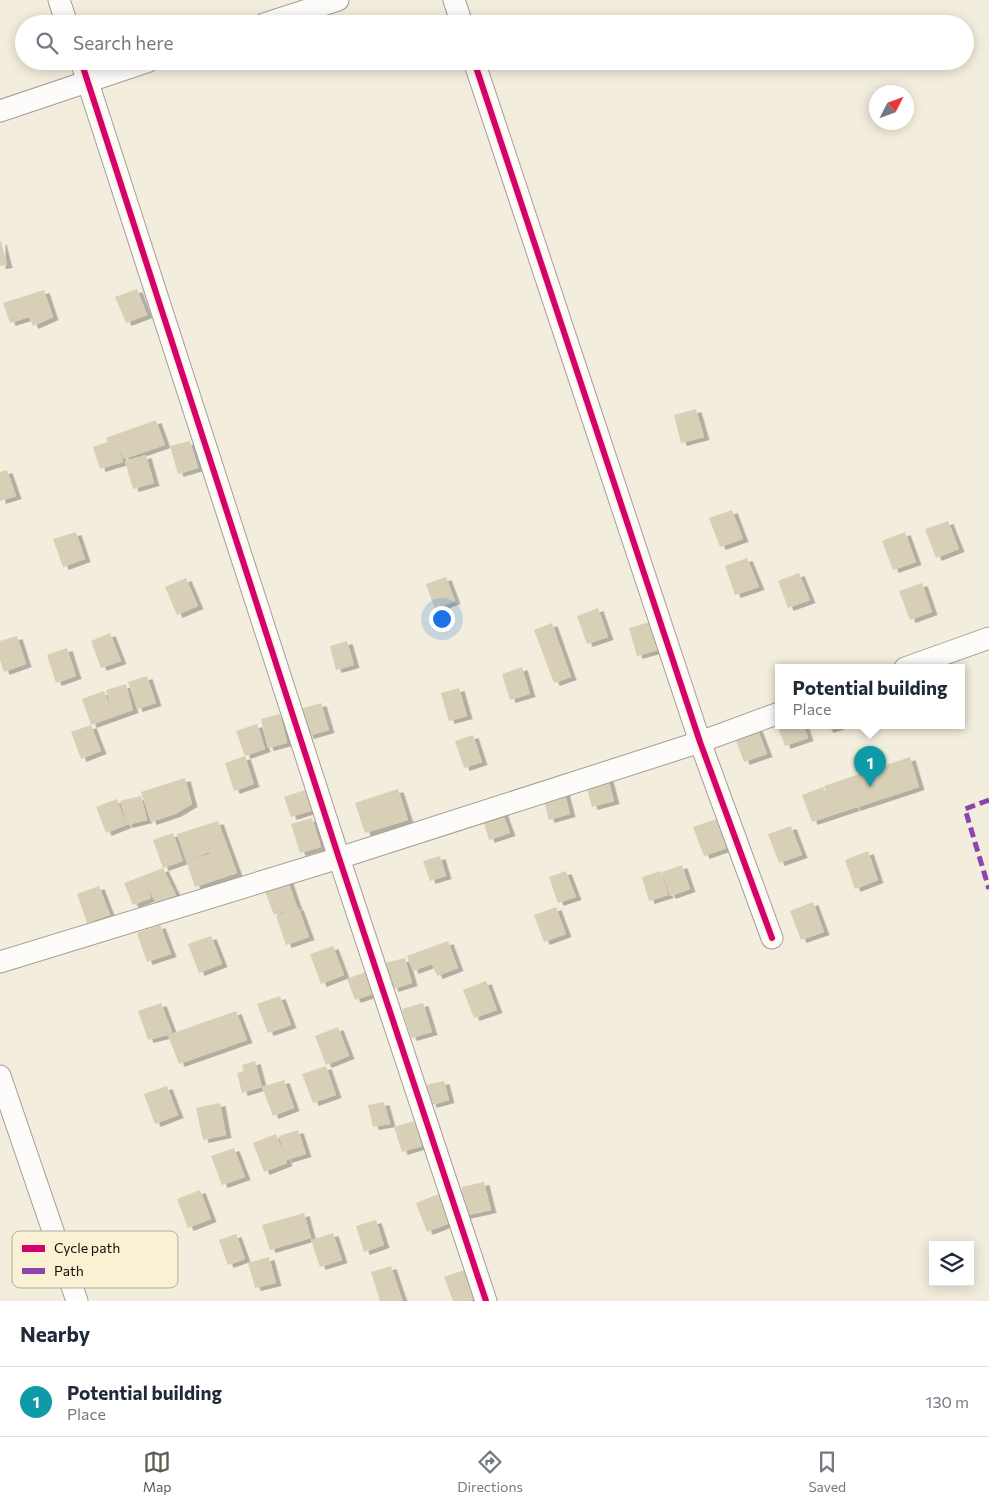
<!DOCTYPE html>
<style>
body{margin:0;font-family:Commissioner,sans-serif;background:#f2f2f3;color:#1f2937}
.controls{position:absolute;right:15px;bottom:15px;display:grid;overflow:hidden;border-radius:0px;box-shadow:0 2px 12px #0003}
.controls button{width:45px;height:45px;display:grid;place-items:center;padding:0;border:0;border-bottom:1px solid #e0e1e3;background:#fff;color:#1f2937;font:25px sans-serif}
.compass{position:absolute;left:869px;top:85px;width:45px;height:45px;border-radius:50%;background:#fff;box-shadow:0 2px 12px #0003;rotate:48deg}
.you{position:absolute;left:441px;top:618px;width:18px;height:18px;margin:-12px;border:4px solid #fff;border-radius:50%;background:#1a73e8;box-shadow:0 0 0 8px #1a73e833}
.badge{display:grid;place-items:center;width:32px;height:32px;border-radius:50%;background:#5e5b50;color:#fff;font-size:16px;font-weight:700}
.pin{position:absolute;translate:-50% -41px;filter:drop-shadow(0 1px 2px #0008)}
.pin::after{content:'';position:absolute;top:26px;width:18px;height:15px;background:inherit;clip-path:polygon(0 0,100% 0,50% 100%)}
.popup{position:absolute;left:775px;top:664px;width:190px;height:65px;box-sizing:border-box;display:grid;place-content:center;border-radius:0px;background:#fff;filter:drop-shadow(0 1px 4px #0005);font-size:16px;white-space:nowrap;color:#747a83}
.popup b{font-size:19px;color:#1f2937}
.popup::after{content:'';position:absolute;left:50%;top:100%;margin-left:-10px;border:10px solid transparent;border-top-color:#fff}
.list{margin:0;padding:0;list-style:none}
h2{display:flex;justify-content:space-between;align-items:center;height:65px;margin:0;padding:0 20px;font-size:21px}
h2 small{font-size:16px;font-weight:400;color:#747a83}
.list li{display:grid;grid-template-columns:32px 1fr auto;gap:15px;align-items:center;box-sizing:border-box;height:70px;padding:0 20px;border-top:1px solid #e0e1e3}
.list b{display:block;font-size:19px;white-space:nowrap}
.list p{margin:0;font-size:16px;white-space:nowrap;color:#747a83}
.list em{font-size:16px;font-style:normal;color:#747a83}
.icon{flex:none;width:28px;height:28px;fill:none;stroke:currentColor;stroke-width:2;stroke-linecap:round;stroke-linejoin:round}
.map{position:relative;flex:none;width:989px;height:1301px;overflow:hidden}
.search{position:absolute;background:#fff;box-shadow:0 2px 12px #0003;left:15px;right:15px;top:15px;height:55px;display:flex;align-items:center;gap:12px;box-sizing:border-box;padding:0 18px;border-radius:28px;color:#747a83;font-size:19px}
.sheet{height:135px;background:#fff}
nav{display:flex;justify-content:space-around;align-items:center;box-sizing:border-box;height:70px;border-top:1px solid #e0e1e3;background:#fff;font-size:14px;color:#747a83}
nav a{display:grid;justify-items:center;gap:2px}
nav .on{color:#5e5b50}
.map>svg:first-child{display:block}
</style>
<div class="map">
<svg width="989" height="1301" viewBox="0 0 989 1301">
<defs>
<filter id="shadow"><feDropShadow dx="5.5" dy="3" stdDeviation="0" flood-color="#0004"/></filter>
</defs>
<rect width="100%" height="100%" fill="#f2eddc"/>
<g fill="#d7d0b7" fill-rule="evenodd" filter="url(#shadow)">
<path d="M 1,241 L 7,265 L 0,266 L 0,242 Z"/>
<path d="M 137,289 L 147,315 L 126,323 L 115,297 Z"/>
<path d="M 44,290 L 53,317 L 33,326 L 29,317 L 10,323 L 3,303 Z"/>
<path d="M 696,409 L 704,437 L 681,443 L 674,415 Z"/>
<path d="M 156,420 L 165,445 L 124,459 L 117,443 L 123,462 L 100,469 L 93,447 L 108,442 L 106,438 Z"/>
<path d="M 190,441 L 198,468 L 178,474 L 170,446 Z"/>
<path d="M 146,455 L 154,483 L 133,489 L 125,461 Z"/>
<path d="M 7,470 L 16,496 L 0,501 L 0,472 Z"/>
<path d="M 732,510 L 743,539 L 720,547 L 709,518 Z"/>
<path d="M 948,521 L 959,549 L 936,558 L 925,529 Z"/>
<path d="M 76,532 L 85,559 L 63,567 L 53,539 Z"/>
<path d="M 905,532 L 916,562 L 893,570 L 882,541 Z"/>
<path d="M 747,558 L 759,587 L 735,595 L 725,566 Z"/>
<path d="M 799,573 L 810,600 L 788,608 L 778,581 Z"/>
<path d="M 446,577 L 455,601 L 435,609 L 426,584 Z"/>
<path d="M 186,578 L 198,606 L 177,615 L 165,587 Z"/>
<path d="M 922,583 L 932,612 L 910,620 L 899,591 Z"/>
<path d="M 598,608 L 608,637 L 587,644 L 577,616 Z"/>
<path d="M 650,622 L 658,650 L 637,656 L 629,628 Z"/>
<path d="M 552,623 L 571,677 L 554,683 L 534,630 Z"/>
<path d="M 110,633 L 121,661 L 101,668 L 91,641 Z"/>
<path d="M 17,636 L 26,664 L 4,672 L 0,660 L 0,641 Z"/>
<path d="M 347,641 L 354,665 L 336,670 L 330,646 Z"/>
<path d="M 67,648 L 76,676 L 56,683 L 47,655 Z"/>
<path d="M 947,660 L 950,668 L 925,668 Z"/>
<path d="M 522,667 L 530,694 L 510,700 L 502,674 Z"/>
<path d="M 147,676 L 156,703 L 137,709 L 128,682 Z"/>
<path d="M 126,684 L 133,710 L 91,725 L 82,699 L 104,691 L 113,714 L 106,690 Z"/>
<path d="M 459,688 L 467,716 L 449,721 L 441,693 Z"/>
<path d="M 321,703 L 329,730 L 308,736 L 300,709 Z"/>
<path d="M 280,714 L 287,743 L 268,748 L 261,719 Z"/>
<path d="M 779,716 L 779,726 L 804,726 L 808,738 L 785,746 L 774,717 Z"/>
<path d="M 257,724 L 265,749 L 245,756 L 236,731 Z"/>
<path d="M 91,725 L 101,751 L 81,759 L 71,732 Z"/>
<path d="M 756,725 L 767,754 L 744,762 L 733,733 Z"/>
<path d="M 826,726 L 840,726 L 828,730 Z"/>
<path d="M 473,735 L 482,762 L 464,768 L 455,741 Z"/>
<path d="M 245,756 L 254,784 L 234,791 L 225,763 Z"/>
<path d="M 910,757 L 919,787 L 855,808 L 848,788 L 854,808 L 812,822 L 802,795 L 823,787 L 829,801 L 824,786 Z"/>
<path d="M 607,775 L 614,801 L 592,807 L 585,782 Z"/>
<path d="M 185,778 L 192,804 L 175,814 L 151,822 L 141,792 Z"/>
<path d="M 398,789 L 408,820 L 365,833 L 355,803 Z"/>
<path d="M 305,790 L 313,810 L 291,817 L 284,797 Z"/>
<path d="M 564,791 L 570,814 L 549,820 L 543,797 Z"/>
<path d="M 141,796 L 147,820 L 127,825 L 120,801 Z"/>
<path d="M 117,799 L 126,825 L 106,833 L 96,807 Z"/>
<path d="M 502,811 L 510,833 L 489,840 L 482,817 Z"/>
<path d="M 312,818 L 321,847 L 300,853 L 291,824 Z"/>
<path d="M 716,819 L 727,848 L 704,856 L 693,827 Z"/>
<path d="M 218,821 L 237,873 L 195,887 L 177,834 ZM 209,852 L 210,854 L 189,860 Z"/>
<path d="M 791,826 L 802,855 L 779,863 L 768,834 Z"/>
<path d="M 173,833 L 183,861 L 163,868 L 153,840 Z"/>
<path d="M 868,851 L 878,880 L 855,889 L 845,860 Z"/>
<path d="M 440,856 L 446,876 L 430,881 L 423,861 Z"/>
<path d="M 682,865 L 690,889 L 670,896 L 662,872 Z"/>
<path d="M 163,868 L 176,895 L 156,904 L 146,883 L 151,898 L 133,905 L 124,883 Z"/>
<path d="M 566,871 L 576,897 L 558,903 L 549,877 Z"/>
<path d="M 661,871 L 668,895 L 649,901 L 642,877 Z"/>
<path d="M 287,878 L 297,907 L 274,915 L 263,886 Z"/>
<path d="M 99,886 L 110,915 L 87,923 L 77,894 Z"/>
<path d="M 813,902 L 824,932 L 801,940 L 790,911 Z"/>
<path d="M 298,907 L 309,937 L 286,945 L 276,916 Z"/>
<path d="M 556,907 L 566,934 L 544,942 L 534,915 Z"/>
<path d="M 160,925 L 171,954 L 147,962 L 137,933 Z"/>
<path d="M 211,936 L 222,964 L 199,973 L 188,944 Z"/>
<path d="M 448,941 L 458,968 L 437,976 L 432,964 L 413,971 L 407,956 Z"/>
<path d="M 333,946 L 344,975 L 321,984 L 310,954 Z"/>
<path d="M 405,958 L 412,983 L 393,989 L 385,963 Z"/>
<path d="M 365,972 L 373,994 L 355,1000 L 347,979 Z"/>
<path d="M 486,981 L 497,1010 L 474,1018 L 463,990 Z"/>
<path d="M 280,996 L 291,1025 L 268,1033 L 257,1004 Z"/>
<path d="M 161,1003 L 172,1032 L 168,1035 L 236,1011 L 247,1040 L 179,1064 L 168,1035 L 148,1040 L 138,1011 Z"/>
<path d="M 423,1003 L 432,1032 L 411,1038 L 402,1009 Z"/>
<path d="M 338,1027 L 349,1056 L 326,1065 L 315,1036 Z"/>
<path d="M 255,1061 L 262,1087 L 242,1093 L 237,1073 L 244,1071 L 242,1065 Z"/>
<path d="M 326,1066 L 336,1095 L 313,1103 L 302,1074 Z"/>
<path d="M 284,1080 L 294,1108 L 273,1116 L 262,1087 Z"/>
<path d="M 444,1081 L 449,1100 L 431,1105 L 426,1085 Z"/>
<path d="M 167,1086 L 178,1115 L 155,1124 L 144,1094 Z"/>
<path d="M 384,1102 L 390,1124 L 373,1127 L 368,1105 Z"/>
<path d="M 220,1103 L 226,1135 L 203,1140 L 196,1108 Z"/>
<path d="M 414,1121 L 422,1146 L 402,1152 L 394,1127 Z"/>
<path d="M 298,1130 L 306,1154 L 286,1160 L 279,1136 Z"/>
<path d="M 276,1134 L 287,1163 L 264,1172 L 253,1143 Z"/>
<path d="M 234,1148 L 245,1177 L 222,1185 L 211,1156 Z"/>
<path d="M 484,1182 L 491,1210 L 459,1217 L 462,1187 Z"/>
<path d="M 200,1190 L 211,1219 L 188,1228 L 177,1199 Z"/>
<path d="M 439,1194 L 450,1223 L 427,1232 L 416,1203 Z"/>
<path d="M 304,1213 L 311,1238 L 270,1250 L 262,1225 Z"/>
<path d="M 376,1220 L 384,1245 L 364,1252 L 356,1226 Z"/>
<path d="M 333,1233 L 342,1260 L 320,1267 L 311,1240 Z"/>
<path d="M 236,1234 L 245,1259 L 228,1265 L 219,1240 Z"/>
<path d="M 269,1257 L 276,1283 L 255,1288 L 248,1263 Z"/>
<path d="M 391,1266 L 400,1293 L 403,1301 L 380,1301 L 371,1272 Z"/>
<path d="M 467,1269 L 478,1298 L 469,1301 L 453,1301 L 444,1277 Z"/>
</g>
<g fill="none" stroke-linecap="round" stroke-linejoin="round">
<g stroke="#a39f93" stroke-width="23">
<g id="minor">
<path d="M 59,0 L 67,24"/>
<path d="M 454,0 L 462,24"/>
<path d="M 264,24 L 338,0"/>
<path d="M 81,61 L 339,858 L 486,1301"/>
<path d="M 474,61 L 700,742 L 772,938"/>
<path d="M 0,111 L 149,61"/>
<path d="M 905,668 L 989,638"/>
<path d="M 0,962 L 339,858 L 700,742 L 779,713"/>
<path d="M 0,1076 L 77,1301"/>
</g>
</g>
<use href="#minor" stroke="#fdfcfa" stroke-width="21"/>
<path stroke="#8e44ad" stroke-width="5" stroke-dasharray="10 5" stroke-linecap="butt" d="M 989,800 L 965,809 L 989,889"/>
<g stroke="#faf1d4" stroke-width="9">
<g id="cycleway">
<path d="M 81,61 L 339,858 L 486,1301"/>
<path d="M 474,61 L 700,742 L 772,938"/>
</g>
</g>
<use href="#cycleway" stroke="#d6006c" stroke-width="6"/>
</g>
<rect x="12" y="1231" width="166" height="57" rx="8" fill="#faf1d4" stroke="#b4ad96" stroke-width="1"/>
<rect x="22" y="1245" width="23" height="7" fill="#d6006c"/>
<rect x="22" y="1268" width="23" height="6" fill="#8e44ad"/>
<g font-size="14" fill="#0f0d04">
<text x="54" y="1253">Cycle path</text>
<text x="54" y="1276">Path</text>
</g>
</svg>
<div class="controls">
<button><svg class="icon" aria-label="layers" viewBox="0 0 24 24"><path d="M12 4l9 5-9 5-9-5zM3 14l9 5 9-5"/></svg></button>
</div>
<svg class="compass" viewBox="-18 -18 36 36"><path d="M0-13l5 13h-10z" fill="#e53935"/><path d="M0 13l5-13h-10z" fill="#747a83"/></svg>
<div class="you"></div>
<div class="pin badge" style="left:870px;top:787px;background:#0f9aa8">1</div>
<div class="popup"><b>Potential building</b>Place</div>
<div class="search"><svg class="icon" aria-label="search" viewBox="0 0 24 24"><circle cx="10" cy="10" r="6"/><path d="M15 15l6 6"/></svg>Search here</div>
</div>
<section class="sheet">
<h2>Nearby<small></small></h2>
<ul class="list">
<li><span class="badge" style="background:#0f9aa8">1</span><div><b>Potential building</b><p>Place</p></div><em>130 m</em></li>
</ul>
</section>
<nav>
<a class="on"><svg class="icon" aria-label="map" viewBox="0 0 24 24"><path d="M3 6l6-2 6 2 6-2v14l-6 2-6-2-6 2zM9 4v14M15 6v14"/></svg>Map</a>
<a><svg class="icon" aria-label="directions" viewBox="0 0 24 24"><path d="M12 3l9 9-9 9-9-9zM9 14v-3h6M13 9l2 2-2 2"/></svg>Directions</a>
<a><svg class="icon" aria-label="saved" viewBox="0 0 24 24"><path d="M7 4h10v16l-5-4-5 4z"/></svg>Saved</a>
</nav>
